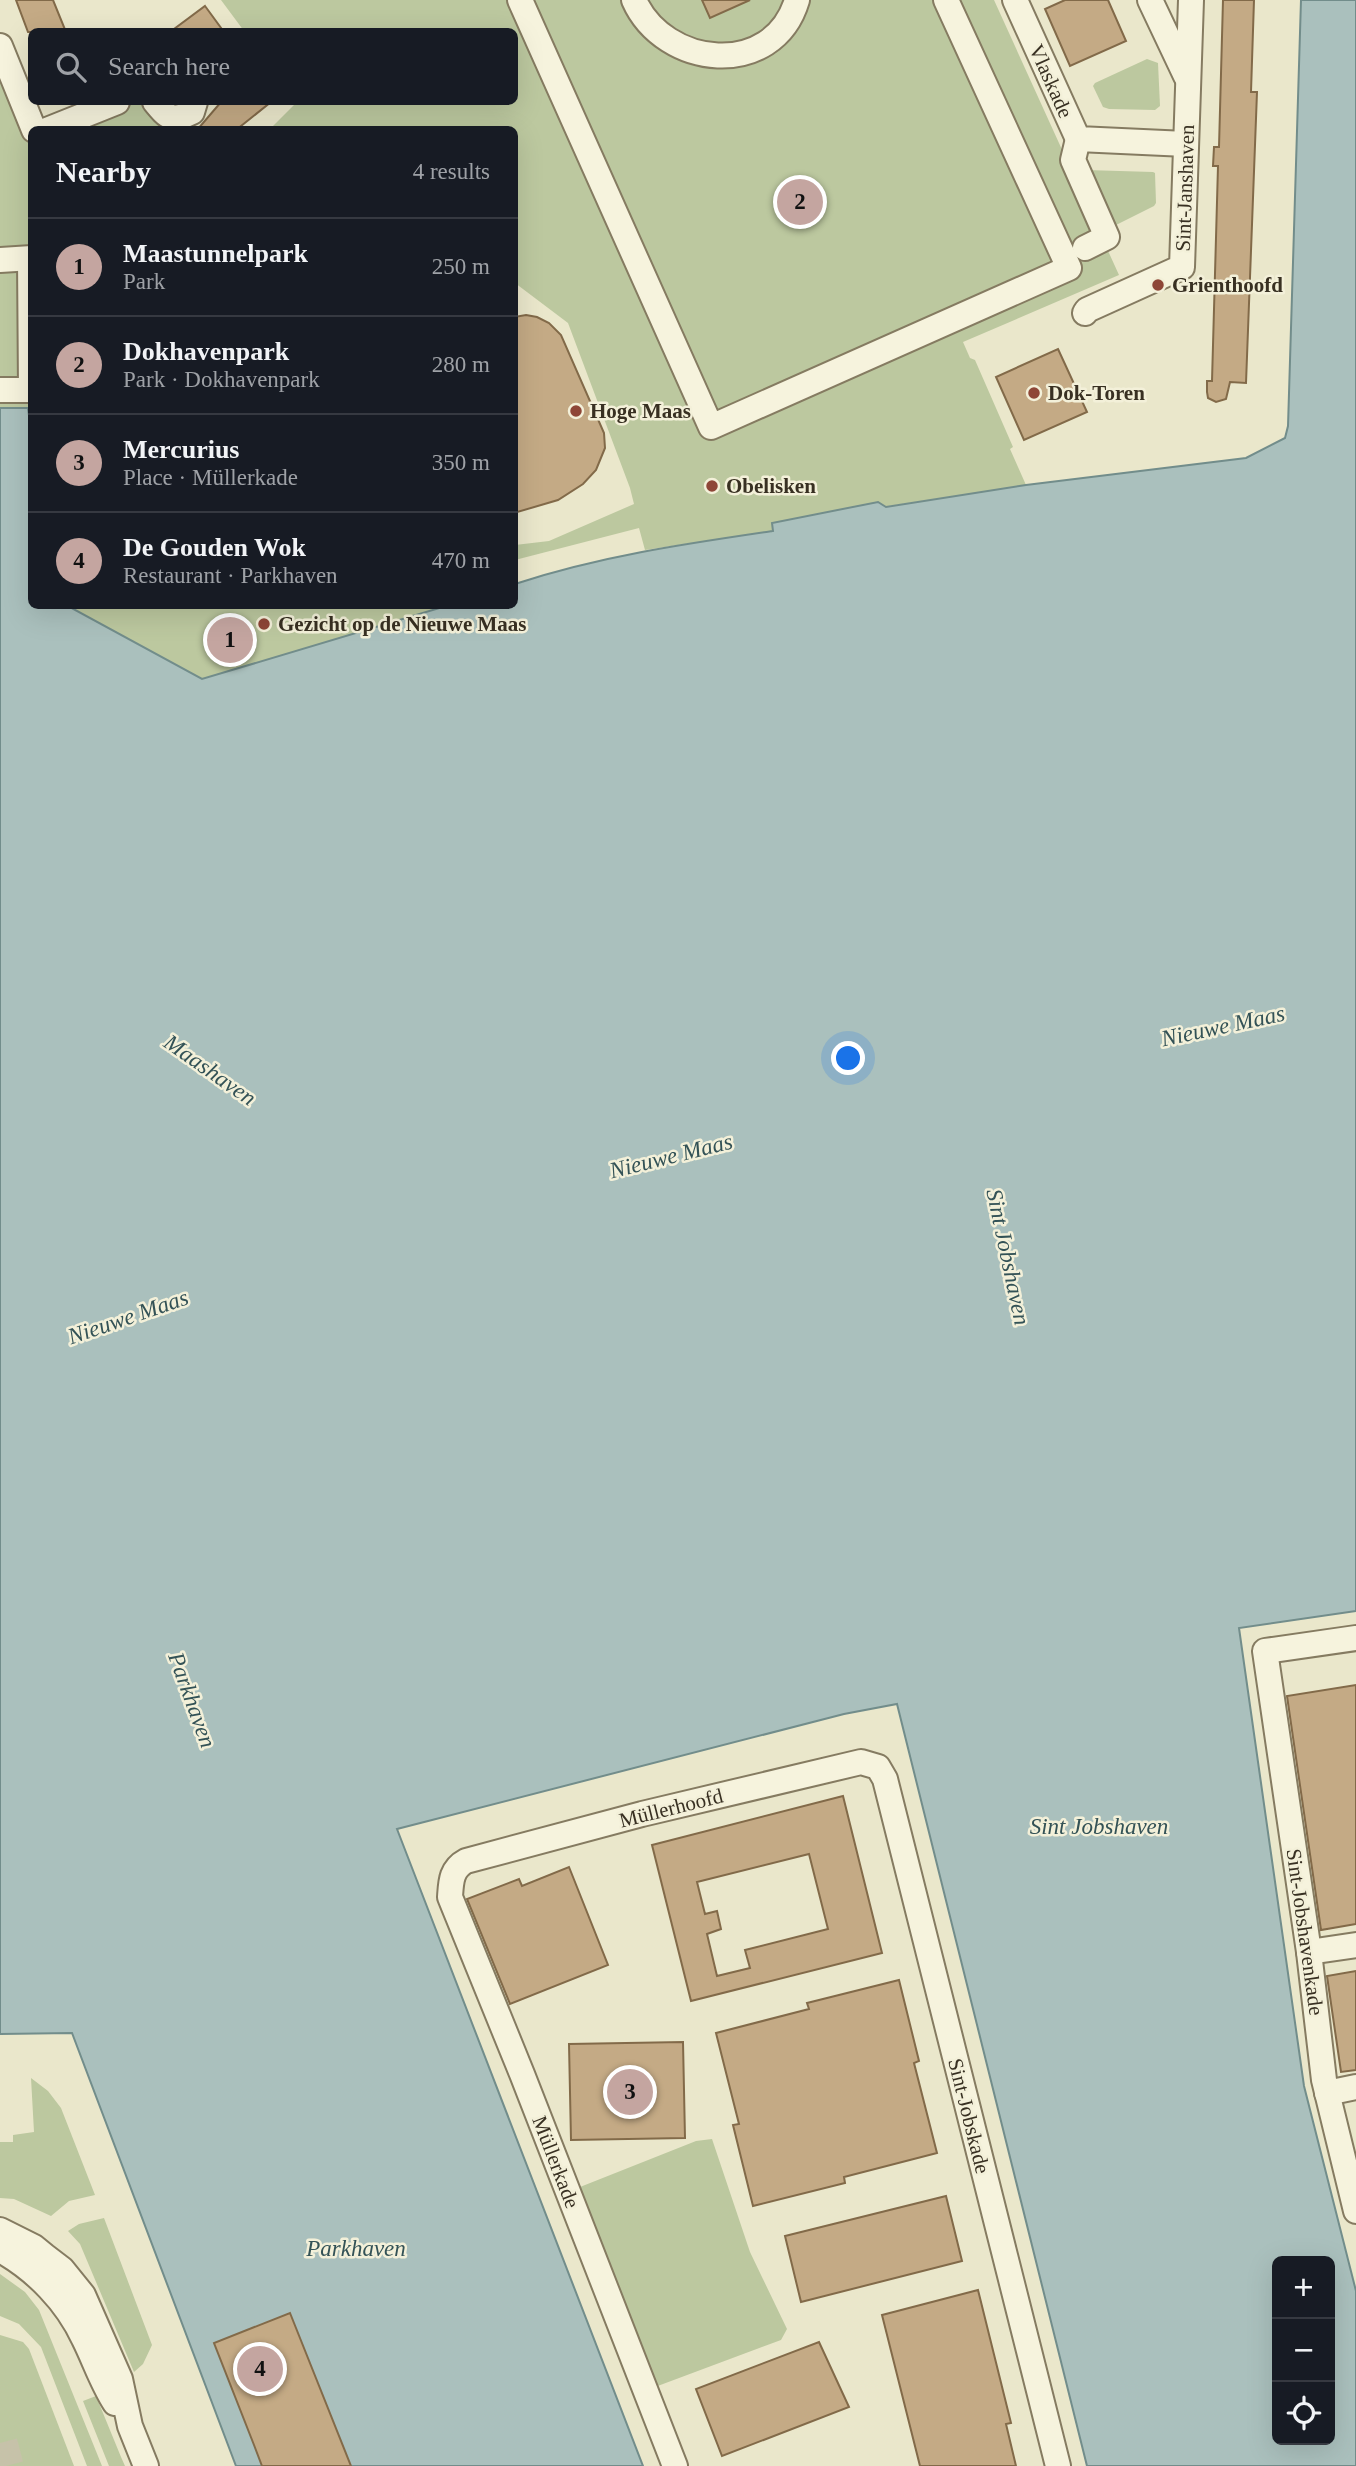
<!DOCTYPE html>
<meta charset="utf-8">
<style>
body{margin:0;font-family:"Times New Roman",serif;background:#242831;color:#f1f3f6}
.controls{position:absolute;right:21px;bottom:21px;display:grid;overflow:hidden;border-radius:10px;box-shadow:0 7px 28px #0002}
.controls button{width:63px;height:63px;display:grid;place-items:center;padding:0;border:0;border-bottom:2px solid #363941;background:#171b24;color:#f1f3f6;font:35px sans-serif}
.you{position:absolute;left:849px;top:1059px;width:24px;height:24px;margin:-18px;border:5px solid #fff;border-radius:50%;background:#1a73e8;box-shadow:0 0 0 10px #1a73e833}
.badge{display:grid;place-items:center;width:46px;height:46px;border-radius:50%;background:#c4a5a0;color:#111;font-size:23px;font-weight:700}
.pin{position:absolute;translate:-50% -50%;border:4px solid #fff;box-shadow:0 2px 7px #0006}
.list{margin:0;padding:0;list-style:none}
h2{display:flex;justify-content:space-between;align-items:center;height:91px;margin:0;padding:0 28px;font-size:30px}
h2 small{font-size:23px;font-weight:400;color:#9ea1a6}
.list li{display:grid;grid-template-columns:46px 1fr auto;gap:21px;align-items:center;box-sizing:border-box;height:98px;padding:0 28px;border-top:2px solid #363941}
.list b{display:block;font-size:26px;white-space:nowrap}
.list p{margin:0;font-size:23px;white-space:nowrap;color:#9ea1a6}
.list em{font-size:23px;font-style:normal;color:#9ea1a6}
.icon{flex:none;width:38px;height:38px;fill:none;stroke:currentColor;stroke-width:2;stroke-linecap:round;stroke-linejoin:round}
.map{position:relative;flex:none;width:1356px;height:2466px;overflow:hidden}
.search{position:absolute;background:#171b24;box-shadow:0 7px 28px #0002;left:28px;top:28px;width:490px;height:77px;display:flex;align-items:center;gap:18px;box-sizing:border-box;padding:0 24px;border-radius:10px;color:#9ea1a6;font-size:26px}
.panel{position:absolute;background:#171b24;box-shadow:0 7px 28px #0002;left:28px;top:126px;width:490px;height:483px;border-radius:10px}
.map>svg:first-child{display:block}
</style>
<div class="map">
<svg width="1356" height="2466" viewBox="0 0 1356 2466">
<rect width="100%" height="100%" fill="#eae7cb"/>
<g fill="#bcc89f">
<path d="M 221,0 L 994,0 L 1119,275 L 963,342 L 970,358 L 975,360 L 1013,447 L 1010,449 L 1026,485 L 772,524 L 773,531 L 645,550 L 639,528 L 515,560 L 515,545 L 549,541 L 634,504 L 630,488 L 568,323 L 515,283 L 514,130 L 270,129 L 294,105 L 292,102 L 514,102 L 514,32 L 244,31 Z"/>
<path d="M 0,46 L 32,130 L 31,431 L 28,408 L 0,408 Z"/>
<path d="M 1147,59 L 1158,63 L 1160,106 L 1155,110 L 1109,109 L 1103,107 L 1093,86 L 1095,83 Z"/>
<path d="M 132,102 L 146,102 L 171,125 L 169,130 L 69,130 L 71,123 Z"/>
<path d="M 1086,170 L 1153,172 L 1155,173 L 1156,203 L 1154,206 L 1110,228 Z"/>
<path d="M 68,606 L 446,606 L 202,679 Z"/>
<path d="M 31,2078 L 48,2091 L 61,2108 L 95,2195 L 69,2201 L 51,2216 L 14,2199 L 0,2198 L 0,2142 L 13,2142 L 13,2135 L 34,2132 Z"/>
<path d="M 712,2139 L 750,2252 L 787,2329 L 781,2340 L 655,2387 L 575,2189 L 696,2141 Z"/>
<path d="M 104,2218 L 152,2345 L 143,2364 L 134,2372 L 80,2244 L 68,2231 L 79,2224 Z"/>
<path d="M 0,2274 L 25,2292 L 39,2310 L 102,2466 L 87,2466 L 41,2347 L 19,2324 L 0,2316 Z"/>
<path d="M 0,2335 L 23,2342 L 29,2349 L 74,2466 L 0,2466 Z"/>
<path d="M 96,2396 L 121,2457 L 125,2466 L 109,2466 L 83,2401 Z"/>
</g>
<path fill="#aac0bd" stroke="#728d8b" stroke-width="2" fill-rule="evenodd" d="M 1301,0 L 1356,0 L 1356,1611 L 1239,1628 L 1304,2086 L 1356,2291 L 1356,2466 L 1087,2466 L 897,1704 L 844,1714 L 397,1829 L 643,2466 L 236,2466 L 72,2033 L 0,2034 L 0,408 L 28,408 L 31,431 L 32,606 L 68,606 L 202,679 L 446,606 L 514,606 L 515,584 C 601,556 684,544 773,531 L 772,523 L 878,502 L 886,507 L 1026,485 L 1246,458 L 1285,438 L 1288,426 ZM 1277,2261 L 1330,2261 L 1330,2440 L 1277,2440 Z"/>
<g fill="#c4aa85" stroke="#826a49" stroke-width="2" fill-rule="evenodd">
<path d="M 16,0 L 53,0 L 66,32 L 28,32 Z"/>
<path d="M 702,0 L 750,0 L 710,18 Z"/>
<path d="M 1065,0 L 1108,0 L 1126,41 L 1070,66 L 1045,9 Z"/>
<path d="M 1223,0 L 1254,0 L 1251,92 L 1257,92 L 1246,383 L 1230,382 L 1226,399 L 1216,402 L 1208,398 L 1207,392 L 1207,381 L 1212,381 L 1218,166 L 1213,166 L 1214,147 L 1219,147 Z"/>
<path d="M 205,6 L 224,32 L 170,32 Z"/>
<path d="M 221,102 L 271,102 L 236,130 L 197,130 Z"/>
<path d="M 526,315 L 537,317 L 549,323 L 561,335 L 604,433 L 605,448 L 596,470 L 583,484 L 558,500 L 514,513 L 514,317 Z"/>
<path d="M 1058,349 L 1087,412 L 1024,440 L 996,377 Z"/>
<path d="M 1356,1685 L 1356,1924 L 1321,1930 L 1287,1696 Z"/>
<path d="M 843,1796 L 882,1953 L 691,2001 L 652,1845 ZM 809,1854 L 828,1929 L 745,1950 L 750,1968 L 717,1976 L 707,1934 L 721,1929 L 717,1911 L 705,1914 L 697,1882 Z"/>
<path d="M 569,1867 L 608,1965 L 510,2004 L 467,1899 L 519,1879 L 522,1886 Z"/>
<path d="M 1356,1971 L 1356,2070 L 1341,2072 L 1327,1976 Z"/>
<path d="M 899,1980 L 919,2061 L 914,2063 L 937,2153 L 844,2177 L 845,2183 L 753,2206 L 733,2125 L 739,2124 L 716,2033 L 809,2009 L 807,2003 Z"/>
<path d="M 683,2042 L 685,2138 L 571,2140 L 569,2044 Z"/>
<path d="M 946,2196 L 962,2261 L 801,2302 L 785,2236 Z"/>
<path d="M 978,2290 L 1011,2423 L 1006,2424 L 1016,2466 L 920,2466 L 882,2315 Z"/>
<path d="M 290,2313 L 351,2466 L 262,2466 L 254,2445 L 214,2343 Z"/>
<path d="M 819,2342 L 849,2407 L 722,2456 L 696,2389 Z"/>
</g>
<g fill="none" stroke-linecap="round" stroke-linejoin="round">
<path stroke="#c6c2a9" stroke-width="35" stroke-dasharray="35 18" stroke-linecap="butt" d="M 0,2443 L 6,2466"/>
<g stroke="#857b61" stroke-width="28">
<g id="minor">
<path d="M 520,0 L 711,427 L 1069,268 L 946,0"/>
<path d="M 634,0 C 664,68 773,80 797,0"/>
<path d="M 1015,0 L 1078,139 L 1186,144"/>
<path d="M 1150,0 L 1186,76"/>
<path d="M 0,46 L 34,130"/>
<path d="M 155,102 C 168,118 172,122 192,112 L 195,102"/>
<path d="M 47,130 L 117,102"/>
<path d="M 1078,139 L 1073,160 L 1107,237 L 1085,248"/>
<path d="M 0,260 L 32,258"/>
<path d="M 1085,313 L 1087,310 L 1182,267 L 1191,0"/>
<path d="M 0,390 L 31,390 L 30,259"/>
<path d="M 1356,1638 L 1265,1651 L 1309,1952 L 1324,2080 L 1356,2211"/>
<path d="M 1309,1952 L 1356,1945"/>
<path d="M 1327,2093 L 1356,2087"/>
<path d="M 0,2230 L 34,2247 L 45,2256 L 62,2269 L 83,2295 L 120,2379 L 130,2426 L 146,2466"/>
<path d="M 0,2250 C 36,2270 67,2302 84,2339 C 95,2361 102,2383 115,2403"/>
<path d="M 675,2466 L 522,2074 L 450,1897 C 451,1882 451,1869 466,1861 L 642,1814 L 861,1762 L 878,1767 L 885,1779 L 1058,2466"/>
</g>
</g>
<use href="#minor" stroke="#f6f3dd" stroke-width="24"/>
</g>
<g fill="#8e4637" stroke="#f3f0d9" stroke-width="2.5">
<circle cx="1158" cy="285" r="7"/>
<circle cx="1034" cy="393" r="7"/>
<circle cx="576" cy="411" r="7"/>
<circle cx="712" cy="486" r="7"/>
<circle cx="264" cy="624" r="7"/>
</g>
<g text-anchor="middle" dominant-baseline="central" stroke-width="5" stroke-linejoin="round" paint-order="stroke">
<g font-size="21" fill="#383022" stroke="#f3f0d9">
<text transform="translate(1051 81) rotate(66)">Vlaskade</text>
<text transform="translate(1185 188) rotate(-88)">Sint-Janshaven</text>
<text transform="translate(671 1808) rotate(-14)">Müllerhoofd</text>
<text transform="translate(1305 1932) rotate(82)">Sint-Jobshavenkade</text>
<text transform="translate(969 2116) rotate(76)">Sint-Jobskade</text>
<text transform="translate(556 2162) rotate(69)">Müllerkade</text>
</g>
<g font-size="21" font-weight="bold" fill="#383022" stroke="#f3f0d9" text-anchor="start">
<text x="1172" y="285">Grienthoofd</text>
<text x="1048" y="393">Dok-Toren</text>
<text x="590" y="411">Hoge Maas</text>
<text x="726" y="486">Obelisken</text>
<text x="278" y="624">Gezicht op de Nieuwe Maas</text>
</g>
<g font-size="23" font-style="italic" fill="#335256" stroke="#f3f0d9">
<text transform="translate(1223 1026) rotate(-12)">Nieuwe Maas</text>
<text transform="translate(210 1070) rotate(35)">Maashaven</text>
<text transform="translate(671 1156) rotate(-14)">Nieuwe Maas</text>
<text transform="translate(1008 1257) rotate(78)">Sint Jobshaven</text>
<text transform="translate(128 1317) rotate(-19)">Nieuwe Maas</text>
<text transform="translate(192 1700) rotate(70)">Parkhaven</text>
<text x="1099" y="1826">Sint Jobshaven</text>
<text x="356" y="2248">Parkhaven</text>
</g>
</g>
</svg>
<div class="controls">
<button>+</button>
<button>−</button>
<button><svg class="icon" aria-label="locate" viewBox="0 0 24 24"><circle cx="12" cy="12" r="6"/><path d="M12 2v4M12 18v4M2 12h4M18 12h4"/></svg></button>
</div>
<div class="you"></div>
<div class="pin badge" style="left:230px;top:640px">1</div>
<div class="pin badge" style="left:800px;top:202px">2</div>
<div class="pin badge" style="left:630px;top:2092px">3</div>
<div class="pin badge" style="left:260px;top:2369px">4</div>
<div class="search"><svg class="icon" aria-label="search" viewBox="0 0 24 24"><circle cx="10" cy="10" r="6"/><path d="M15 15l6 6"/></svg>Search here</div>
<section class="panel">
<h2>Nearby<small>4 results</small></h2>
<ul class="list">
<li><span class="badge">1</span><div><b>Maastunnelpark</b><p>Park</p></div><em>250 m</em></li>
<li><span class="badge">2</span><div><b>Dokhavenpark</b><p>Park · Dokhavenpark</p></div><em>280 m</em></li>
<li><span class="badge">3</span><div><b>Mercurius</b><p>Place · Müllerkade</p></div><em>350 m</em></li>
<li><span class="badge">4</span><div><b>De Gouden Wok</b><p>Restaurant · Parkhaven</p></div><em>470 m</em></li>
</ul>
</section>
</div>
